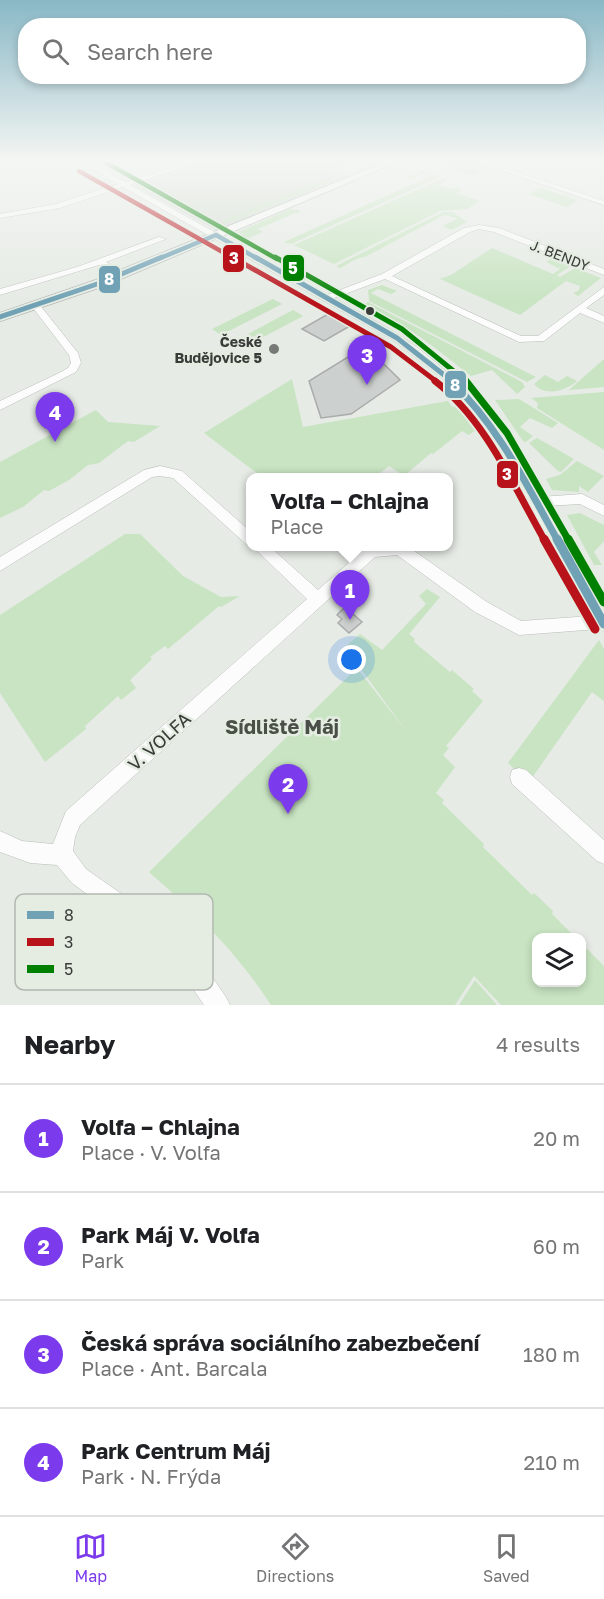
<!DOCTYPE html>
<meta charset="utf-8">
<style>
body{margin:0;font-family:"Golos Text",sans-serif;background:#f6f6f6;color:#202124}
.controls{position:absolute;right:18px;bottom:18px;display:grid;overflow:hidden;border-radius:12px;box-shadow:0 3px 9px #0003}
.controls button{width:54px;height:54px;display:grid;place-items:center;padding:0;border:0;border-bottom:2px solid #e0e0e0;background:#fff;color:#202124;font:30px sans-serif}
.you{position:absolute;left:352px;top:660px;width:21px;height:21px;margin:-15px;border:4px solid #fff;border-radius:50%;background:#1a73e8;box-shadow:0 0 0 9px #1a73e833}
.badge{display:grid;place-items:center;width:39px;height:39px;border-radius:50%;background:#7c3aed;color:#fff;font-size:20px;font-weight:700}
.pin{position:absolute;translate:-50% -50px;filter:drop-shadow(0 2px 3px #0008)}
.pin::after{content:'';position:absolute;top:32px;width:21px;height:18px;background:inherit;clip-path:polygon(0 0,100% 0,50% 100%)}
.popup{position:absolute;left:246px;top:473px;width:207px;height:78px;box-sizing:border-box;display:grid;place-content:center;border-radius:12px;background:#fff;filter:drop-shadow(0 2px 4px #0005);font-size:20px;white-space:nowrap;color:#757577}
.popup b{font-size:22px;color:#202124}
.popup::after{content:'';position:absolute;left:50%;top:100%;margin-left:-12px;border:12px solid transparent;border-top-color:#fff}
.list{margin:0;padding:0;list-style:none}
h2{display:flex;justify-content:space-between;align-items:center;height:78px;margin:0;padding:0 24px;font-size:26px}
h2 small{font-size:20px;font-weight:400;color:#757577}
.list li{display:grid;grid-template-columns:39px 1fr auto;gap:18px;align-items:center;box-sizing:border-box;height:108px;padding:0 24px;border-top:2px solid #e0e0e0}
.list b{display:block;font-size:22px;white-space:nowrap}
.list p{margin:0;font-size:20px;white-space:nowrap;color:#757577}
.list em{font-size:20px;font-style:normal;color:#757577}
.icon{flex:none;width:33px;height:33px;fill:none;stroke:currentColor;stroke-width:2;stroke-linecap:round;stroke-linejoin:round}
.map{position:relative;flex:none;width:604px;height:1005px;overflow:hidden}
.search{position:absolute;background:#fff;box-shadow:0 3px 9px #0003;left:18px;right:18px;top:18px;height:66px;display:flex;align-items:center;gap:15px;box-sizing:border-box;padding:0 21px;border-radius:24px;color:#757577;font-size:22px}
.sheet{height:510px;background:#fff}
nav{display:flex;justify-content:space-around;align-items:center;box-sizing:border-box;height:84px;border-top:2px solid #e0e0e0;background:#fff;font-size:16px;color:#757577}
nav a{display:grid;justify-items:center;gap:3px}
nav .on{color:#7c3aed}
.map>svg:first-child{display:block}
</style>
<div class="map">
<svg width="604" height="1005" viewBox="0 0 604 1005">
<rect width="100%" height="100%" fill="#e6ebe5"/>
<path fill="#d5ded3" d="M 198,162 L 351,162 L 333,170 L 351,177 L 217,231 L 131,184 Z"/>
<g fill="#c8e4c2">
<path d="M 430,162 L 476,162 L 491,167 L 479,170 L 482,172 L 473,176 Z"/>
<path d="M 423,170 L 440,177 L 291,244 L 284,242 L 429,177 L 422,174 L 408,180 L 404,179 Z"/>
<path d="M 333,177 L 332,181 L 222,224 L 229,218 Z"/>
<path d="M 444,178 L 448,180 L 439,185 L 451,189 L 461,186 L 457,188 L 461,190 L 457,193 L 480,201 L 467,209 L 440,211 L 334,264 L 294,245 Z"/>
<path d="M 540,188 L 578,200 L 567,207 L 529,194 Z"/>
<path d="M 290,209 L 299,210 L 300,213 L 295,213 L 258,229 L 263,232 L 246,239 L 238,232 Z"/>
<path d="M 443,212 L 452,212 L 467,222 L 451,230 L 443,226 L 458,218 L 444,215 L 365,257 C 357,257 349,264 340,268 L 336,266 Z"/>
<path d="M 492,248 L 553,274 L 560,269 L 546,262 L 551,259 L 571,266 L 557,275 L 560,277 L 575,268 L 601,278 L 578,296 L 573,293 L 578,291 L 580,286 L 566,281 L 520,315 L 440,279 L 451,275 Z"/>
<path d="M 382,285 L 397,291 L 391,294 L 378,289 L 371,293 L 536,377 L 527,382 L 369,301 L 368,290 Z"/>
<path d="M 273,299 L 282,304 L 221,335 L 212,329 Z"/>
<path d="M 368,302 L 522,382 L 525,387 L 517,394 L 492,370 L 471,376 C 437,349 404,322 364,305 Z"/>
<path d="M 293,310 L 303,316 L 241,349 L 231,343 Z"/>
<path d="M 404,333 L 461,374 L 479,394 L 476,397 L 440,363 L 402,334 Z"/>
<path d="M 604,359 L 604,387 L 569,390 Z"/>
<path d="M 545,375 L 558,382 L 567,376 L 577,381 C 565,391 545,397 534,384 Z"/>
<path d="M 292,379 L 303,427 L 448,401 L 452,407 L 460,406 L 477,423 L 484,437 L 474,431 L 469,435 L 462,431 L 433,454 L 431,453 L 404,476 L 389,466 L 375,477 L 262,477 L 204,433 Z"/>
<path d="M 604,392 L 604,450 L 537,408 L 538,403 L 531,398 Z"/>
<path d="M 519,399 L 558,423 L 552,428 L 530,418 L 520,427 L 533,436 L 526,442 L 523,441 L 495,400 Z"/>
<path d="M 96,410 L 108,422 L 160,426 L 134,442 L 128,441 L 99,463 L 88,465 L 69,480 L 49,491 L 44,490 L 23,507 L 0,518 L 0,462 Z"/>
<path d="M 537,438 L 574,459 L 561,472 L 558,471 L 529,443 Z"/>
<path d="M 577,461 L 604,476 L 588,492 L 579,486 L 579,492 L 552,490 L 546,479 L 560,475 Z"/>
<path d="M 580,513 L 604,525 L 604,541 L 594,552 L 602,565 L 594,565 L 567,515 Z"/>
<path d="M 553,517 L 560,521 L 604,596 L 604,610 Z"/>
<path d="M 125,534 L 140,534 L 183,576 L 221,597 L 240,596 L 221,607 L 219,606 L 168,649 L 165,646 L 150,657 L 152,659 L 130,680 L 136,688 L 121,700 L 118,696 L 85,726 L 86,729 L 45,762 L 0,693 L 0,615 Z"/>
<path d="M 427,589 L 440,597 L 409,634 L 415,639 L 414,642 L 450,672 L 452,670 L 474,689 L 472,691 L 483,701 L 446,746 L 449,748 L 443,755 L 455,767 L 436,793 L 444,800 L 442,803 L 484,844 L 483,847 L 532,895 L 534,893 L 553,911 L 552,914 L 575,937 L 536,938 L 536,982 L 582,982 L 582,944 L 604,966 L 604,1005 L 501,1005 L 474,976 L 455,1005 L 271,1005 C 235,950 198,915 149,872 L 357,668 L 406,731 L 345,647 L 360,634 L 382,650 L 426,604 L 419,596 Z"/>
<path d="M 599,640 L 604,649 L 604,701 L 592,692 L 529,782 L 508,763 Z"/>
<path d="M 475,980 L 497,1005 L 459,1005 Z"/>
</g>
<g fill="#ccd0ce" stroke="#a9acab" stroke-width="1.5">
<path d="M 328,314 L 350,326 L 324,341 L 302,329 Z"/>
<path d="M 361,349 L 385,365 L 400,380 L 351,414 L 321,418 L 309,381 Z"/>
<path d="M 345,607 L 362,622 L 349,633 L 338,623 L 342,619 L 337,615 Z"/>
</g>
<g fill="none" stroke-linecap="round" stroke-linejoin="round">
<g stroke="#babeba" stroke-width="1">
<g id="minor">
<path d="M 81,162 L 89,162 L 125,182 L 189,162 L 198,162 L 130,185 L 327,295 L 382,274 L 464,228 L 479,225 L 499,228 L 604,269 L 604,275 L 494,232 L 479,229 L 470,232 L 392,276 L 521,336 L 538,336 L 604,287 L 604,295 L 586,308 L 604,316 L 604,323 L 580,313 L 544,341 L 519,342 L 385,279 L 334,298 C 356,311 381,323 402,337 C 464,378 504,433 540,497 L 582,494 L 604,505 L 604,516 L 580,504 L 546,506 L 604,609 L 604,631 L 599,629 L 519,635 L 475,612 L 397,555 L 375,557 L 80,825 L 75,837 L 73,851 L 86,869 L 186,939 L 226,997 L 230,1005 L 204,1005 L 170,955 L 72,883 L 57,865 L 30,863 L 0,852 L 0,831 L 22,841 L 53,844 L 66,811 L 307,599 L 252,546 L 269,546 L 318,590 L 367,547 L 407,546 L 487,602 L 521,621 L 591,616 L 523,490 L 494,441 L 462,398 L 442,378 L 393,340 L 123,187 L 60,208 L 0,218 L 0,214 L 56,204 L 118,184 Z"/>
<path d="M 477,162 L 486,162 L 604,201 L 604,205 Z"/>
<path d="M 159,237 L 166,239 L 106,262 L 123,273 L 123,277 L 117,277 L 99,265 L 0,295 L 0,289 L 77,267 Z"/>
<path d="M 33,304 L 39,304 L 78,353 L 81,363 L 76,372 L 0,410 L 0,401 L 59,373 L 68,368 L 71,363 L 69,355 L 33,308 Z"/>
<path d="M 160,466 L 182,471 L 251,532 L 251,546 L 246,544 L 173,478 L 160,476 L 152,477 L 0,571 L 0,557 L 144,470 Z"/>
<path d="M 519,768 L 526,770 L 604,840 L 604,864 L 597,861 L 512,784 L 510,777 L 512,770 Z"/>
</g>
</g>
<g stroke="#babeba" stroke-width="2">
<path id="tertiary" d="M 386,162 L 397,162 L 104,286 L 0,321 L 0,313 L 96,280 Z"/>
</g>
<use href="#minor" fill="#fbfcfb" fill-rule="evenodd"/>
<use href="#tertiary" fill="#fbfcfb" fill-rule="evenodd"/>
<g stroke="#e5ede3" stroke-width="7">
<g id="bus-1-far3">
<path d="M 216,235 L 258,259"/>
<path d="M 158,259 L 216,235"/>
</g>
</g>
<g stroke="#e5ede3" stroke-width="8">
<g id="bus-1-far2">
<path d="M 255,257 L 397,338 L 453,382"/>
<path d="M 0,317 L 100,283 L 162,257"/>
</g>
</g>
<g stroke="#e5ede3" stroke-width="11">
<path id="bus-1-far1" d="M 451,381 C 499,427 526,484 558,541"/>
</g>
<g stroke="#e5ede3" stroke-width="14">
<path id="bus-1" d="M 557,539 L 604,624"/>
</g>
<g stroke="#e5ede3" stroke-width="7">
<path id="bus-2-far3" d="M 79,171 L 235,259"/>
</g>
<g stroke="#e5ede3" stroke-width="8">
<path id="bus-2-far2" d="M 232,257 L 391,347 L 437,382"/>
</g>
<g stroke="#e5ede3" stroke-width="11">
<path id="bus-2-far1" d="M 435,381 C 486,420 514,487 545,541"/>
</g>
<g stroke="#e5ede3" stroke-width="14">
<path id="bus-2" d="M 544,539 L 595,629"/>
</g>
<g stroke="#e5ede3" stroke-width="7">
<path id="bus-3-far3" d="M 105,162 L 277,259"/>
</g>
<g stroke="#e5ede3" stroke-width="8">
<path id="bus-3-far2" d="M 275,257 L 402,329 L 467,382"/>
</g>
<g stroke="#e5ede3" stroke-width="11">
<path id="bus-3-far1" d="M 466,381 L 507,433 L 569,541"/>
</g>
<g stroke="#e5ede3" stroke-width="14">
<path id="bus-3" d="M 568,539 L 604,602"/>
</g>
<use href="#bus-1-far3" stroke="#70a1b5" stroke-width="4.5"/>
<use href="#bus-1-far2" stroke="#70a1b5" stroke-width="5"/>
<use href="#bus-1-far1" stroke="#70a1b5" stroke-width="7"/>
<use href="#bus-1" stroke="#70a1b5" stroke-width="9"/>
<use href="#bus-2-far3" stroke="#b8131b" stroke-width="4.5"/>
<use href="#bus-2-far2" stroke="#b8131b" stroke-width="5"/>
<use href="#bus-2-far1" stroke="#b8131b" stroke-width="7"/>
<use href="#bus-2" stroke="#b8131b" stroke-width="9"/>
<use href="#bus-3-far3" stroke="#008000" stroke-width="4.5"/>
<use href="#bus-3-far2" stroke="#008000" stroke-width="5"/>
<use href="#bus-3-far1" stroke="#008000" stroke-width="7"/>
<use href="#bus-3" stroke="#008000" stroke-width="9"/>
</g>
<linearGradient id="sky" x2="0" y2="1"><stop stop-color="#89b8c6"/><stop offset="0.53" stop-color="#f4f6f3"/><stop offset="1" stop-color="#f4f6f3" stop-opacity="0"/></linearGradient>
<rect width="604" height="303" fill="url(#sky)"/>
<circle fill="#393c38" stroke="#e5ede3" stroke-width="2" cx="370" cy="311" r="5"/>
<circle fill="#767975" stroke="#e5ede3" stroke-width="2" cx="274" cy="349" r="6"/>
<g text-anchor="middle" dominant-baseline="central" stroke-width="5" stroke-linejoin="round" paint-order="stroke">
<g font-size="14" fill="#393c38" stroke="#e5ede3">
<text transform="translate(560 255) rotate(21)">J. BENDY</text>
</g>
<g font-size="14" font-weight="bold" fill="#393c38" stroke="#e5ede3" text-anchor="end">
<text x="262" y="341">České<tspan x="262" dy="16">Budějovice 5</tspan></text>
</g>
<g font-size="18" fill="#393c38" stroke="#e5ede3">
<text transform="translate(159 741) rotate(-42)">V. VOLFA</text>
</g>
<g font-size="20" font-weight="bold" fill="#4a5048" stroke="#e5ede3">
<text x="282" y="726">Sídliště Máj</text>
</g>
</g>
<rect x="15" y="894" width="198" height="96" rx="9" fill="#e5ede3" stroke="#b1b8b0" stroke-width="1.5"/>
<rect x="27" y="911" width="27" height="8" fill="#70a1b5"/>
<rect x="27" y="938" width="27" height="8" fill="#b8131b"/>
<rect x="27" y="965" width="27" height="8" fill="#008000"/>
<g font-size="16" fill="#393c38">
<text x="64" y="921">8</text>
<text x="64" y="948">3</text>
<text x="64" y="975">5</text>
</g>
<g stroke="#e5ede3" stroke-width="2">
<rect x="222" y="244" width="23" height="29" rx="6" fill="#b8131b"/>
<rect x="282" y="254" width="23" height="28" rx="6" fill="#008000"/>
<rect x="98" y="265" width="23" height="29" rx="6" fill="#70a1b5"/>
<rect x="444" y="370" width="23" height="29" rx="6" fill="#70a1b5"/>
<rect x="496" y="460" width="23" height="29" rx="6" fill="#b8131b"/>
</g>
<g font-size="16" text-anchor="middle" font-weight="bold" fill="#fff">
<text x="234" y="264">3</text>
<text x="293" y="274">5</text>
<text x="109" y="285">8</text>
<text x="455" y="391">8</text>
<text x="507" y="480">3</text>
</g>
</svg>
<div class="controls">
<button><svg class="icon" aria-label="layers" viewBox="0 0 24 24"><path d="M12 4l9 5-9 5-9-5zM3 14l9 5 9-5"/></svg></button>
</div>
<div class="you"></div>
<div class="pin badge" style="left:350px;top:620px">1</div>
<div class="popup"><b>Volfa – Chlajna</b>Place</div>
<div class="pin badge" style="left:288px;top:814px">2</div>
<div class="pin badge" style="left:367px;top:385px">3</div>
<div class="pin badge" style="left:55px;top:442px">4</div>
<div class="search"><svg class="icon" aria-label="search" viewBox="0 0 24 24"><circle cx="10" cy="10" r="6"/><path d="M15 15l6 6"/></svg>Search here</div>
</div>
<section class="sheet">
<h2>Nearby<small>4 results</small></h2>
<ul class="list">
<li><span class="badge">1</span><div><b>Volfa – Chlajna</b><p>Place · V. Volfa</p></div><em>20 m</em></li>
<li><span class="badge">2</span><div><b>Park Máj V. Volfa</b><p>Park</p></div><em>60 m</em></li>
<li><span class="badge">3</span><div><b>Česká správa sociálního zabezbečení</b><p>Place · Ant. Barcala</p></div><em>180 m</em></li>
<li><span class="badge">4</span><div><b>Park Centrum Máj</b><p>Park · N. Frýda</p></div><em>210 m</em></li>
</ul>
</section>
<nav>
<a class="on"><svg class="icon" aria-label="map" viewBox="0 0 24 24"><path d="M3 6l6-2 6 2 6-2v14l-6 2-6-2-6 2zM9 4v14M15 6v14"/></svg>Map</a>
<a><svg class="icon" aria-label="directions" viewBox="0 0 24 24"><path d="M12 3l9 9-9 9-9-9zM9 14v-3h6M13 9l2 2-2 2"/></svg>Directions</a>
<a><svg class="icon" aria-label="saved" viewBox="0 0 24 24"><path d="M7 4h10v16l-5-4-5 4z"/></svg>Saved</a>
</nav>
